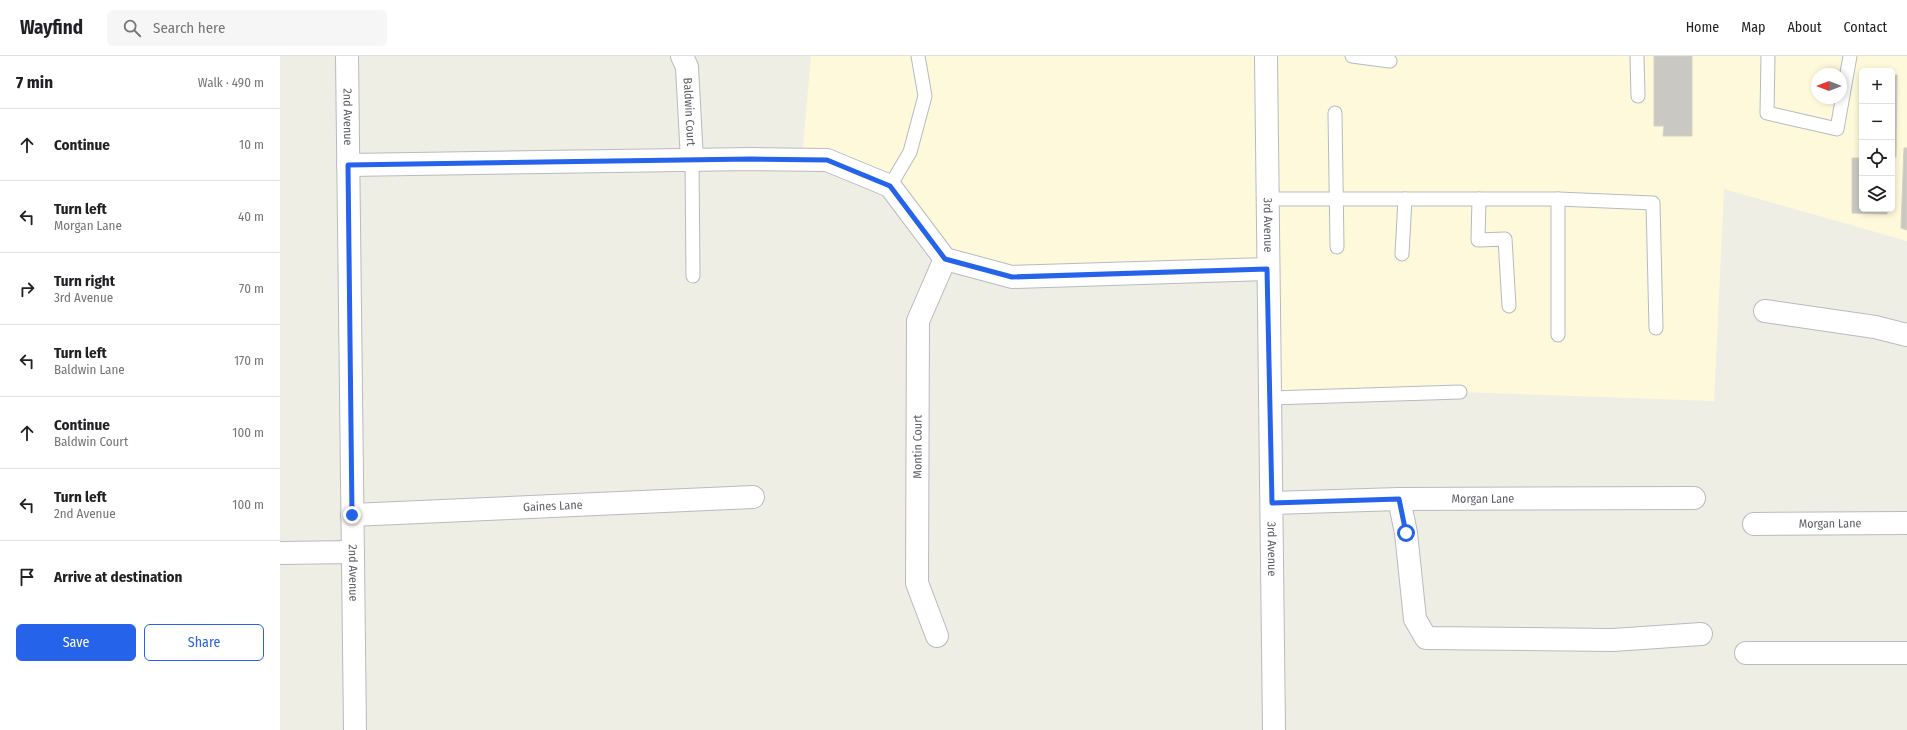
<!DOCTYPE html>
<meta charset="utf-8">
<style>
body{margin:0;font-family:"Fira Sans Condensed",sans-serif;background:#f6f6f6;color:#202124}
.controls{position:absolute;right:12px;top:12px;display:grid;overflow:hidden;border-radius:6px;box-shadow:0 2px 6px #0003}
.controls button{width:36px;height:36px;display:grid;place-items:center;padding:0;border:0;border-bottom:1px solid #e0e0e0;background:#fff;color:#202124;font:20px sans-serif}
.compass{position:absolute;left:1531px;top:12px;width:36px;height:36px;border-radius:50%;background:#fff;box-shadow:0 2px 6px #0003;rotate:270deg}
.stop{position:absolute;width:12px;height:12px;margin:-9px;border:3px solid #2563eb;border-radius:50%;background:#fff}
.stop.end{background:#2563eb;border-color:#fff;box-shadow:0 1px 4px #0008}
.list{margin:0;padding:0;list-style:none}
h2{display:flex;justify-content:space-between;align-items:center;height:52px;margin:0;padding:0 16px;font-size:17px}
h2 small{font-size:13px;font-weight:400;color:#757577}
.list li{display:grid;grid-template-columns:26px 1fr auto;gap:12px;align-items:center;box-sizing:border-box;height:72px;padding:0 16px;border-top:1px solid #e0e0e0}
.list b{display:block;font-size:15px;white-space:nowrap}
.list p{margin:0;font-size:13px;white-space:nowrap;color:#757577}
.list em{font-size:13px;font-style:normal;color:#757577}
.actions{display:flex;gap:8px;padding:12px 16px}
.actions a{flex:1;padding:9px 0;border:1px solid #2563eb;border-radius:6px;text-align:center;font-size:14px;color:#2563eb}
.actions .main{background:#2563eb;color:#fff}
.icon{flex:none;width:22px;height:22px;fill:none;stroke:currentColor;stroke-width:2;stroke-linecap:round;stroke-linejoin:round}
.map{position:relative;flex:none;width:1627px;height:674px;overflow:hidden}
header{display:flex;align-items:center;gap:24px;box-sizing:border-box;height:56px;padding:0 20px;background:#fff;border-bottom:1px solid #e0e0e0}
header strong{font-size:19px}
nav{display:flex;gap:22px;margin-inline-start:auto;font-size:14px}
.search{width:280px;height:36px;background:#f6f6f6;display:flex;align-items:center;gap:10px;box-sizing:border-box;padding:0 14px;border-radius:6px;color:#757577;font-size:15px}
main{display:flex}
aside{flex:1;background:#fff}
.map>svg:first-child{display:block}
</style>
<header>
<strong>Wayfind</strong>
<div class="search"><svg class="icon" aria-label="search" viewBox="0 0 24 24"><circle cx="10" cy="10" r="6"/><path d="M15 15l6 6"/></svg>Search here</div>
<nav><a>Home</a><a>Map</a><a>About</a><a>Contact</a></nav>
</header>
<main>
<aside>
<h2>7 min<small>Walk · 490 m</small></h2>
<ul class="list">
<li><svg class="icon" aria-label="ahead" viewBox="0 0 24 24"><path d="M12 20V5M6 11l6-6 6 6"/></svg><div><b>Continue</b></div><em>10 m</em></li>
<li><svg class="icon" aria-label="left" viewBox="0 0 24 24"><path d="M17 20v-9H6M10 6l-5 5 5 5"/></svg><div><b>Turn left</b><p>Morgan Lane</p></div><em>40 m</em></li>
<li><svg class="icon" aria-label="right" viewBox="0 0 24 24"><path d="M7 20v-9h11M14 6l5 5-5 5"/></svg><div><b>Turn right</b><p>3rd Avenue</p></div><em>70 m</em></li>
<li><svg class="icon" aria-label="left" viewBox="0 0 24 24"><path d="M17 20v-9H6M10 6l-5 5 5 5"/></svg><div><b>Turn left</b><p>Baldwin Lane</p></div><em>170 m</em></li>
<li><svg class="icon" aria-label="ahead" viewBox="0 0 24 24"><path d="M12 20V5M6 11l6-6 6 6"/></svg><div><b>Continue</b><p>Baldwin Court</p></div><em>100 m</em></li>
<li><svg class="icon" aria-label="left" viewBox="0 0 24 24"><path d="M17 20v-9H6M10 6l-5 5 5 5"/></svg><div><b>Turn left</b><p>2nd Avenue</p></div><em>100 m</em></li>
<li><svg class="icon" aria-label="arrive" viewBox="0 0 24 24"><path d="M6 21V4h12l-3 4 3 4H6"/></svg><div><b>Arrive at destination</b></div></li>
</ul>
<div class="actions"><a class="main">Save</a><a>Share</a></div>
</aside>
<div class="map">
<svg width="1627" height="674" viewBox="0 0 1627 674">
<rect width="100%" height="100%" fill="#efeee5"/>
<path fill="#fef9db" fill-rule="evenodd" d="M 531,0 L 1627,0 L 1627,185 L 1444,133 L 1434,345 L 1180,336 L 990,342 L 987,213 L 732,221 L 665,203 L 610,130 L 522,103 ZM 1582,15 L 1612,15 L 1612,153 L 1582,153 ZM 1537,18 L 1561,18 L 1561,42 L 1537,42 Z"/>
<g fill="#cac8c2" stroke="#d4d0c3">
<path d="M 1374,0 L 1412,0 L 1412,80 L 1383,80 L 1384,70 L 1374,70 Z"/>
<path d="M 1612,19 L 1617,19 L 1616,101 L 1612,101 Z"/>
<path d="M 1582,82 L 1582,153 L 1607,153 L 1607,158 L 1572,157 L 1572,102 L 1582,102 Z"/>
<path d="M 1624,92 L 1627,92 L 1627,174 L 1621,172 Z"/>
</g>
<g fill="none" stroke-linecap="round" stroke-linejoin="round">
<g stroke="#b7babf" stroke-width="15">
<g id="lane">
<path d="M 1072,0 L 1110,5"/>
<path d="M 1357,0 L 1358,40"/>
<path d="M 1488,0 L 1487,57 L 1557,73 L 1570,0"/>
<path d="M 1055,57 L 1057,191"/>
<path d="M 412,104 L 413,220"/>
<path d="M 610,130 L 630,96 L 645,40 L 638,0"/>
<path d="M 987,143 L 1278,143 L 1278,279"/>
<path d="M 1199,143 L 1198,184 L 1225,183 L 1229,250"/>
<path d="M 1278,143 L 1373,147 L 1376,272"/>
<path d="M 1122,198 L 1125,143"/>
<path d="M 990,342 L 1180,336"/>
</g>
</g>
<g stroke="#b7babf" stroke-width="24">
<g id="street">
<path id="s1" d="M 67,0 L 75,674"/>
<path id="s2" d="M 402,0 L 407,11 L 412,104"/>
<path id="s3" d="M 986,0 L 994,674"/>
<path d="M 68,109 L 471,103 L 547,104 L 610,130 L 665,203 L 732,221 L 987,213"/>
<path d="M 1485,255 L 1595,271 L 1627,279"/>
<path d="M 1119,443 L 1126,477 L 1135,563 L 1146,582 L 1333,584 L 1421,578"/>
<path id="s4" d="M 992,447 L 1119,443 L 1414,442"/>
<path id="s5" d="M 72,459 L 473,441"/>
<path id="s6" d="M 1474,468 L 1627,467"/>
<path d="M 0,497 L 73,496"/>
<path id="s7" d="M 657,580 L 637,527 L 638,265 L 665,203"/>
<path d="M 1466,597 L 1627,597"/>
</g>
</g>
<use href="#lane" stroke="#fff" stroke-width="13"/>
<use href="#street" stroke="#fff" stroke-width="22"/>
</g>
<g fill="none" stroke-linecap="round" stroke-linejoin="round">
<path stroke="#2563eb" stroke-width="5" d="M 72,459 L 68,109 L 471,103 L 547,104 L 610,130 L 665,203 L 732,221 L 987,213 L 992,447 L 1119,443 L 1126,477"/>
</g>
<g text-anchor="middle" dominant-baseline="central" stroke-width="3" stroke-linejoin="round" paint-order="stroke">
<g font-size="12" fill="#5d6066" stroke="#fff">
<text stroke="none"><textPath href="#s2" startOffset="57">Baldwin Court</textPath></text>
<text stroke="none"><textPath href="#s1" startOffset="61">2nd Avenue</textPath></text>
<text stroke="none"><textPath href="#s3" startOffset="169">3rd Avenue</textPath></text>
<text stroke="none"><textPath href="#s7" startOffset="193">Montin Court</textPath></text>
<text stroke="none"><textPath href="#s4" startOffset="211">Morgan Lane</textPath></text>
<text stroke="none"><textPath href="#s5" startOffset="201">Gaines Lane</textPath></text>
<text stroke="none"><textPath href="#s6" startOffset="76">Morgan Lane</textPath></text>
<text stroke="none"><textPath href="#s3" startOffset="493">3rd Avenue</textPath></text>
<text stroke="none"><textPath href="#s1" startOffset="517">2nd Avenue</textPath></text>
</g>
</g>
</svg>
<div class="controls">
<button>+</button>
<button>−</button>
<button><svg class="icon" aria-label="locate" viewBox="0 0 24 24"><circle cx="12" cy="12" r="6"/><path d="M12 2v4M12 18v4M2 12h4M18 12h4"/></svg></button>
<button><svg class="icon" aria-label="layers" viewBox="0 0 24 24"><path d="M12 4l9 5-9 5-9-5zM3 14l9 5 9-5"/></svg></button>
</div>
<svg class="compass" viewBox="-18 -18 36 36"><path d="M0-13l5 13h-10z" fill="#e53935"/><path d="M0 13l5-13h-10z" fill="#757577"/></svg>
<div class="stop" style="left:1126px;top:477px"></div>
<div class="stop end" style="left:72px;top:459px"></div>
</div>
</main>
